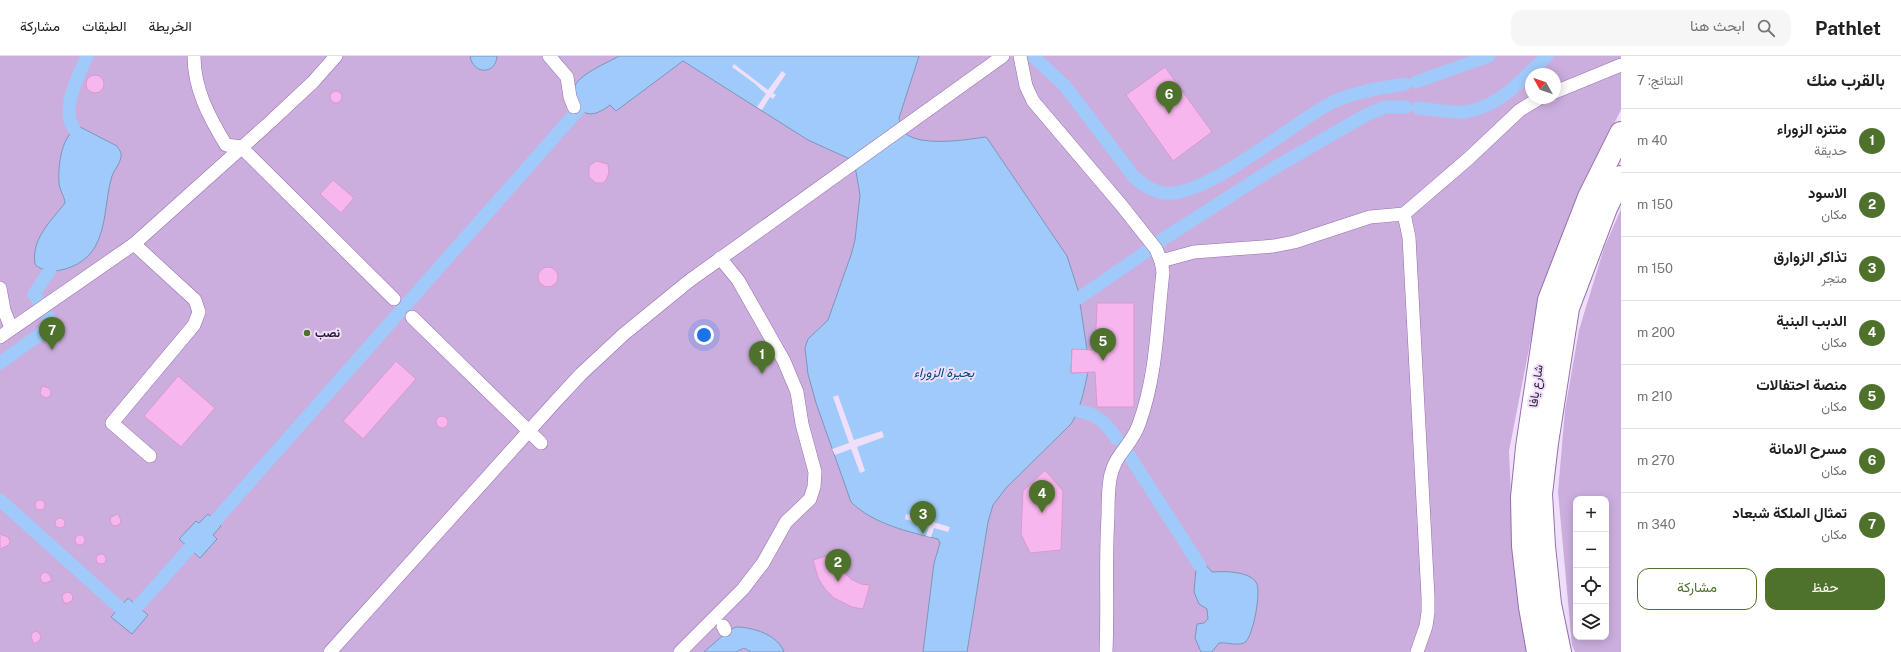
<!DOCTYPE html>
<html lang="ar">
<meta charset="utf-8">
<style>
body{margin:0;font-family:"Public Sans",Vazirmatn,sans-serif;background:#f6f6f6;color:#202124;direction:rtl}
.controls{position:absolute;right:12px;bottom:12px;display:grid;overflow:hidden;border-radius:8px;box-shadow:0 2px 10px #0003}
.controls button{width:36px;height:36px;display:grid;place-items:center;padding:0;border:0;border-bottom:1px solid #e0e0e0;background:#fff;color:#202124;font:20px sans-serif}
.compass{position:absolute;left:1525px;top:12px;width:36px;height:36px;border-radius:50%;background:#fff;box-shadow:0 2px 10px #0003;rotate:310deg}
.you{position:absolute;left:704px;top:279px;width:14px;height:14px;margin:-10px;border:3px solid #fff;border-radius:50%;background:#1a73e8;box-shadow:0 0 0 6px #1a73e833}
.badge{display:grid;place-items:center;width:26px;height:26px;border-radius:50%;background:#4e722b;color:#fff;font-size:13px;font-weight:700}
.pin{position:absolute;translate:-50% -33px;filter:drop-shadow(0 1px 2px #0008)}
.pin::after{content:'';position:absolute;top:21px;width:14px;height:12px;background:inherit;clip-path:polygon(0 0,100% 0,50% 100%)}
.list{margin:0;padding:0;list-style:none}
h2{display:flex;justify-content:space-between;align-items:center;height:52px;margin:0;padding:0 16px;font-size:17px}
h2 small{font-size:13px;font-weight:400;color:#757577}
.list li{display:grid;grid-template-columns:26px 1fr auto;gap:12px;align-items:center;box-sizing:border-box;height:64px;padding:0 16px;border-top:1px solid #e0e0e0}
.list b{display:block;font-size:15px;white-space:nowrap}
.list p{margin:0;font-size:13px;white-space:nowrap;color:#757577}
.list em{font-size:13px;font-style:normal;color:#757577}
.actions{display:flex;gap:8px;padding:12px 16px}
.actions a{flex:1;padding:9px 0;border:1px solid #4e722b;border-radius:12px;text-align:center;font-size:14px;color:#4e722b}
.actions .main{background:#4e722b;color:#fff}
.icon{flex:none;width:22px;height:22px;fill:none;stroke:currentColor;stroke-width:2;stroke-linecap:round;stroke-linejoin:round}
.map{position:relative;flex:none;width:1621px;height:596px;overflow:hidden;direction:ltr}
header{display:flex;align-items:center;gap:24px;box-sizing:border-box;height:56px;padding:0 20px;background:#fff;border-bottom:1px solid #e0e0e0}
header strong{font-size:19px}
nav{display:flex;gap:22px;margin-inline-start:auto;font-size:14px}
.search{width:280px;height:36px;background:#f6f6f6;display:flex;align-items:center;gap:10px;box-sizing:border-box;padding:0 14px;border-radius:12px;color:#757577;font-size:15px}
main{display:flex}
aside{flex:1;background:#fff}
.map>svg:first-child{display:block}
</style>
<header>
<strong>Pathlet</strong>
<div class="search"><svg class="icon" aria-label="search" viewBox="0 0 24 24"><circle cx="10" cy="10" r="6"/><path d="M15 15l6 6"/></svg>ابحث هنا</div>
<nav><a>الخريطة</a><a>الطبقات</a><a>مشاركة</a></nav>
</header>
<main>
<aside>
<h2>بالقرب منك<small>النتائج: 7</small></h2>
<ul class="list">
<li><span class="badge">1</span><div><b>متنزه الزوراء</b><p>حديقة</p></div><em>40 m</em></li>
<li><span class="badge">2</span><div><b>الاسود</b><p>مكان</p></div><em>150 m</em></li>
<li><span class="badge">3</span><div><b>تذاكر الزوارق</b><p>متجر</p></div><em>150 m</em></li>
<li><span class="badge">4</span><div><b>الدبب البنية</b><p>مكان</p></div><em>200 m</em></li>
<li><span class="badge">5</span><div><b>منصة احتفالات</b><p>مكان</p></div><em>210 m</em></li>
<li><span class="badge">6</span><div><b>مسرح الامانة</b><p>مكان</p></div><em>270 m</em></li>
<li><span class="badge">7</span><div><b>تمثال الملكة شبعاد</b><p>مكان</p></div><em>340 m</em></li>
</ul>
<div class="actions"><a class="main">حفظ</a><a>مشاركة</a></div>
</aside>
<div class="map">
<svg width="1621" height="596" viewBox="0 0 1621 596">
<rect width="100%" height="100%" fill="#f0dffb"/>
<g fill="#cbaede" fill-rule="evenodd">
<path d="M 0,0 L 1621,0 L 1621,54 L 1578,138 L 1539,242 L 1509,395 L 1513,489 L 1529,596 L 0,596 ZM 1531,18 L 1555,18 L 1555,42 L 1531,42 Z"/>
<path d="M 1621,153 L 1621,596 L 1575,596 L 1572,589 L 1558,436 L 1565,354 L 1579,274 L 1604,192 ZM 1576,443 L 1606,443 L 1606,581 L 1576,581 Z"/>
</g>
<g fill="#a0cafa" stroke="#7c95be">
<path d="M 470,0 L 497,0 C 496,19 473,19 470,0 Z"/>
<path d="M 619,0 L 919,0 L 899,62 C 900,66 899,71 902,74 C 915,92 965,84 985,81 L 987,82 L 1067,200 L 1078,234 L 1087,294 L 1072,294 L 1071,317 L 1088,316 C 1084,334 1081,352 1071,368 L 1006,432 L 993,449 L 988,466 L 967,596 L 923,596 L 934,507 L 940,487 L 938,483 C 909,476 873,468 851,446 L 816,347 L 808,318 L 805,292 L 808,283 L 828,264 L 851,199 L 855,184 L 860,139 L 855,110 L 852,104 L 808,84 L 683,5 L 616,55 L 610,49 C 595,61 580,63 575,41 C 575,37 573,33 575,29 C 582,17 607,7 619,0 Z"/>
<path d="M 80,71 L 117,90 C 119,94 122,96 121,101 C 120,108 114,114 112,120 C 105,143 107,170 95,191 C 87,205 70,214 54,215 C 48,215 38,213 35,208 C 31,183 51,165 65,147 C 65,141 59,134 59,126 C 58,110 61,77 80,71 Z"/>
<path d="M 208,458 L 221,470 L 213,479 L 217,483 L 200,502 L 179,483 L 196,465 L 199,467 Z"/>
<path d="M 1204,507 L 1212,516 C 1223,515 1249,515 1256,526 C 1262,534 1253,583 1244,587 C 1236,590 1226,586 1219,587 L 1212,596 L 1201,596 L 1195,582 L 1197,568 L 1204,567 L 1208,563 L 1207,553 L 1199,548 L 1194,536 L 1196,513 Z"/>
<path d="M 128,542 L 148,559 L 132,578 L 111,561 Z"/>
<path d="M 736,571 C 753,571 778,579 784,596 L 751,596 L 744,592 L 736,596 L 704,596 L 729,574 Z"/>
</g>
<g fill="#f0dffb">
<path d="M 734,8 L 768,34 L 782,15 L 786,18 L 773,37 L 776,39 L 773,43 L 770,41 L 762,54 L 757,51 L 766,38 L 754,27 L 732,11 Z"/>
<path d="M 838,339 L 854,384 L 882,375 L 884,381 L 857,391 L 865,415 L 860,417 L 851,393 L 835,399 L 832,393 L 849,387 L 833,341 Z"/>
<path d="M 906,458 L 950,471 L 948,476 L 934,472 L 931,481 L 926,480 L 929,470 L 905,463 Z"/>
</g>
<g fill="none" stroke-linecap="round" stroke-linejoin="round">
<g stroke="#a0cafa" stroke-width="13">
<path d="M 1034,1 L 1065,30 L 1134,121 C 1142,128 1151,135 1163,137 C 1206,143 1290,68 1331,47 C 1354,36 1380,32 1405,28"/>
<path d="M 1416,26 L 1489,0"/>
<path d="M 1418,52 C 1432,53 1451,57 1464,56 C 1499,52 1523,22 1547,0"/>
<path d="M 74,73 C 60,53 79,19 87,0"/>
<path d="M 1160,185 L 1274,112 L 1364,60 L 1385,51 L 1406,51"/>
<path d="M 1079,242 L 1147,195"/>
<path d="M 40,248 L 34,238 L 50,214"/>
<path d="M 0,307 L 53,269 L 47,259"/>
<path d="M 1078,355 C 1096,357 1107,368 1117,383"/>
<path d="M 1129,399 L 1200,510"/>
<path d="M 0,444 L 119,551"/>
<path d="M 215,465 L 580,52"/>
<path d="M 138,550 L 190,492"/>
</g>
</g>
<g fill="#f7b6ed" stroke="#d899ce">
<path d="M 1165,11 L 1212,76 L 1173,105 L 1126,39 Z"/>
<circle cx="95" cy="28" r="9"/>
<circle cx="336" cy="41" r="6"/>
<path d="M 596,105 L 608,108 L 609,117 L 606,124 L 603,127 L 596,127 L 589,121 L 589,110 Z"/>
<path d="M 333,124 L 354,142 L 341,157 L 320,138 Z"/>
<circle cx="548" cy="221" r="10"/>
<path d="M 1097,247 L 1134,247 L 1134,351 L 1097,351 L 1095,316 L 1071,317 L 1072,293 L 1095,294 Z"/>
<path d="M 396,305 L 416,323 L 363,383 L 343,365 Z"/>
<path d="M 178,320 L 215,352 L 181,391 L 144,360 Z"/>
<path d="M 42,330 L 49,332 L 51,336 L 50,340 L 46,342 L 42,340 L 40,337 Z"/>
<circle cx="442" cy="366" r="6"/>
<path d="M 1045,414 L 1063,435 L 1061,494 L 1030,497 L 1021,478 L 1023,435 Z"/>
<circle cx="40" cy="449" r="5"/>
<path d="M 118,458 L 121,464 L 120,468 L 116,470 L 112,469 L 110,465 L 111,461 Z"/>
<circle cx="60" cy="467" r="5"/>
<path d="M 0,478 L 8,481 L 10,485 L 9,489 L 0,493 Z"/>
<circle cx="80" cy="484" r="5"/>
<path d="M 840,496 L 841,509 L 845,517 L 851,523 L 861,528 L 870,529 L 863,553 L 852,551 L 834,542 L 825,533 L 818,522 L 813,504 Z"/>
<circle cx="101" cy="503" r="5"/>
<path d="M 45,516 L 49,518 L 52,524 L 46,527 L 42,526 L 40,522 L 41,518 Z"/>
<path d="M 67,536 L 71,537 L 73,541 L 72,545 L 65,548 L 62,542 L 63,538 Z"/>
<path d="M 36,575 L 39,577 L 41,580 L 40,584 L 34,588 L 31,581 L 32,577 Z"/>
</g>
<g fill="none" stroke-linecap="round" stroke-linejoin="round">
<g stroke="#956ead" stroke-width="14">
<g id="street">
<path d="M 194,0 C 194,33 209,61 226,89 L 241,91 L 394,243"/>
<path d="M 549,0 L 567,21 L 570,41 L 574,51"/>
<path d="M 1020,0 L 1026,30 L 1033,45 L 1122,150 L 1156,193 L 1161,205 L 1163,216 C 1157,267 1157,319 1139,368 C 1131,391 1114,398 1110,423 C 1108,435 1108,448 1108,460 C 1105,505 1108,551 1106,596"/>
<path d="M 1555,36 L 1621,9"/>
<path d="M 1404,158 L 1468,103 L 1520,54 L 1540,42"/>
<path d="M 134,188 L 195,244 L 199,256 L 194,269 L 112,367 L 150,400"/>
<path d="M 1161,205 L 1194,196 L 1274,190 L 1294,186 L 1370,161 L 1404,158 L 1409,181 L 1428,541 L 1428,556 L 1426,570 L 1417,596"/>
<path d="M 0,232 L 4,254 L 11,272"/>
<path d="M 412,261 L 541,387"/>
<path d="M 0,281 L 134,188 L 268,68 L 313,26 L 336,0"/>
<path d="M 723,570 L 725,574"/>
<path d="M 330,596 L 555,346 L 581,318 L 624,278 L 689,225 L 1003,0"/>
<path d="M 680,596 L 743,533 L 763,507 L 786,466 L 810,443 L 814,431 L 815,416 L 802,368 L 797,336 L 784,305 L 738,224 L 720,202"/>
</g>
</g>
<g stroke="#956ead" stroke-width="24">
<g id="highway">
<path d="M 1538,596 L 1530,551 L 1523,490 L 1522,441 L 1527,391 L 1549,244 L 1589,141 L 1621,77"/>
<path d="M 1560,596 L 1550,548 L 1544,490 L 1541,438 L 1547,387 L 1568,252 L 1606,152 L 1621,121"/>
</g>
</g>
<use href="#street" stroke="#fff" stroke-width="13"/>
<use href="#highway" stroke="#fff" stroke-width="22"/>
</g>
<circle fill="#4e722b" stroke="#f0dffb" stroke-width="1.5" cx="307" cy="277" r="4"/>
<g text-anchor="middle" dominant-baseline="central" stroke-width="4" stroke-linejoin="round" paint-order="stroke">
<g font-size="12" font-weight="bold" fill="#281831" stroke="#f0dffb" text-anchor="start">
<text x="315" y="277">نصب</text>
</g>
<g font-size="12" fill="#281831" stroke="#f0dffb">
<text transform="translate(1536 330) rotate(-82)">شارع يافا</text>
</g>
<g font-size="13" font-style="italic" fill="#04447c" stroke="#f0dffb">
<text x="944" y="316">بحيرة الزوراء</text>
</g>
</g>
</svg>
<div class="controls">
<button>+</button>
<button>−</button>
<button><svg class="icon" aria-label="locate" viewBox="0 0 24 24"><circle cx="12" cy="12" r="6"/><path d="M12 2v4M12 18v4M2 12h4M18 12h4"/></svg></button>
<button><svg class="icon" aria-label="layers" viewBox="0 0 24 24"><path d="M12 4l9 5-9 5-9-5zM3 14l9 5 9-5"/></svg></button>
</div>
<svg class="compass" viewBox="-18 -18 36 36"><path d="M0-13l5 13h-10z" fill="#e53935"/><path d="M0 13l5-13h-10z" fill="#757577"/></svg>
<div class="you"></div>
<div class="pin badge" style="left:762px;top:318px">1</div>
<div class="pin badge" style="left:838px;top:526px">2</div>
<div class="pin badge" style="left:923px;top:478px">3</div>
<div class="pin badge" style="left:1042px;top:457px">4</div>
<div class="pin badge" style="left:1103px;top:305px">5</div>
<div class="pin badge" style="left:1169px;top:58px">6</div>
<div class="pin badge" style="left:52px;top:294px">7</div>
</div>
</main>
